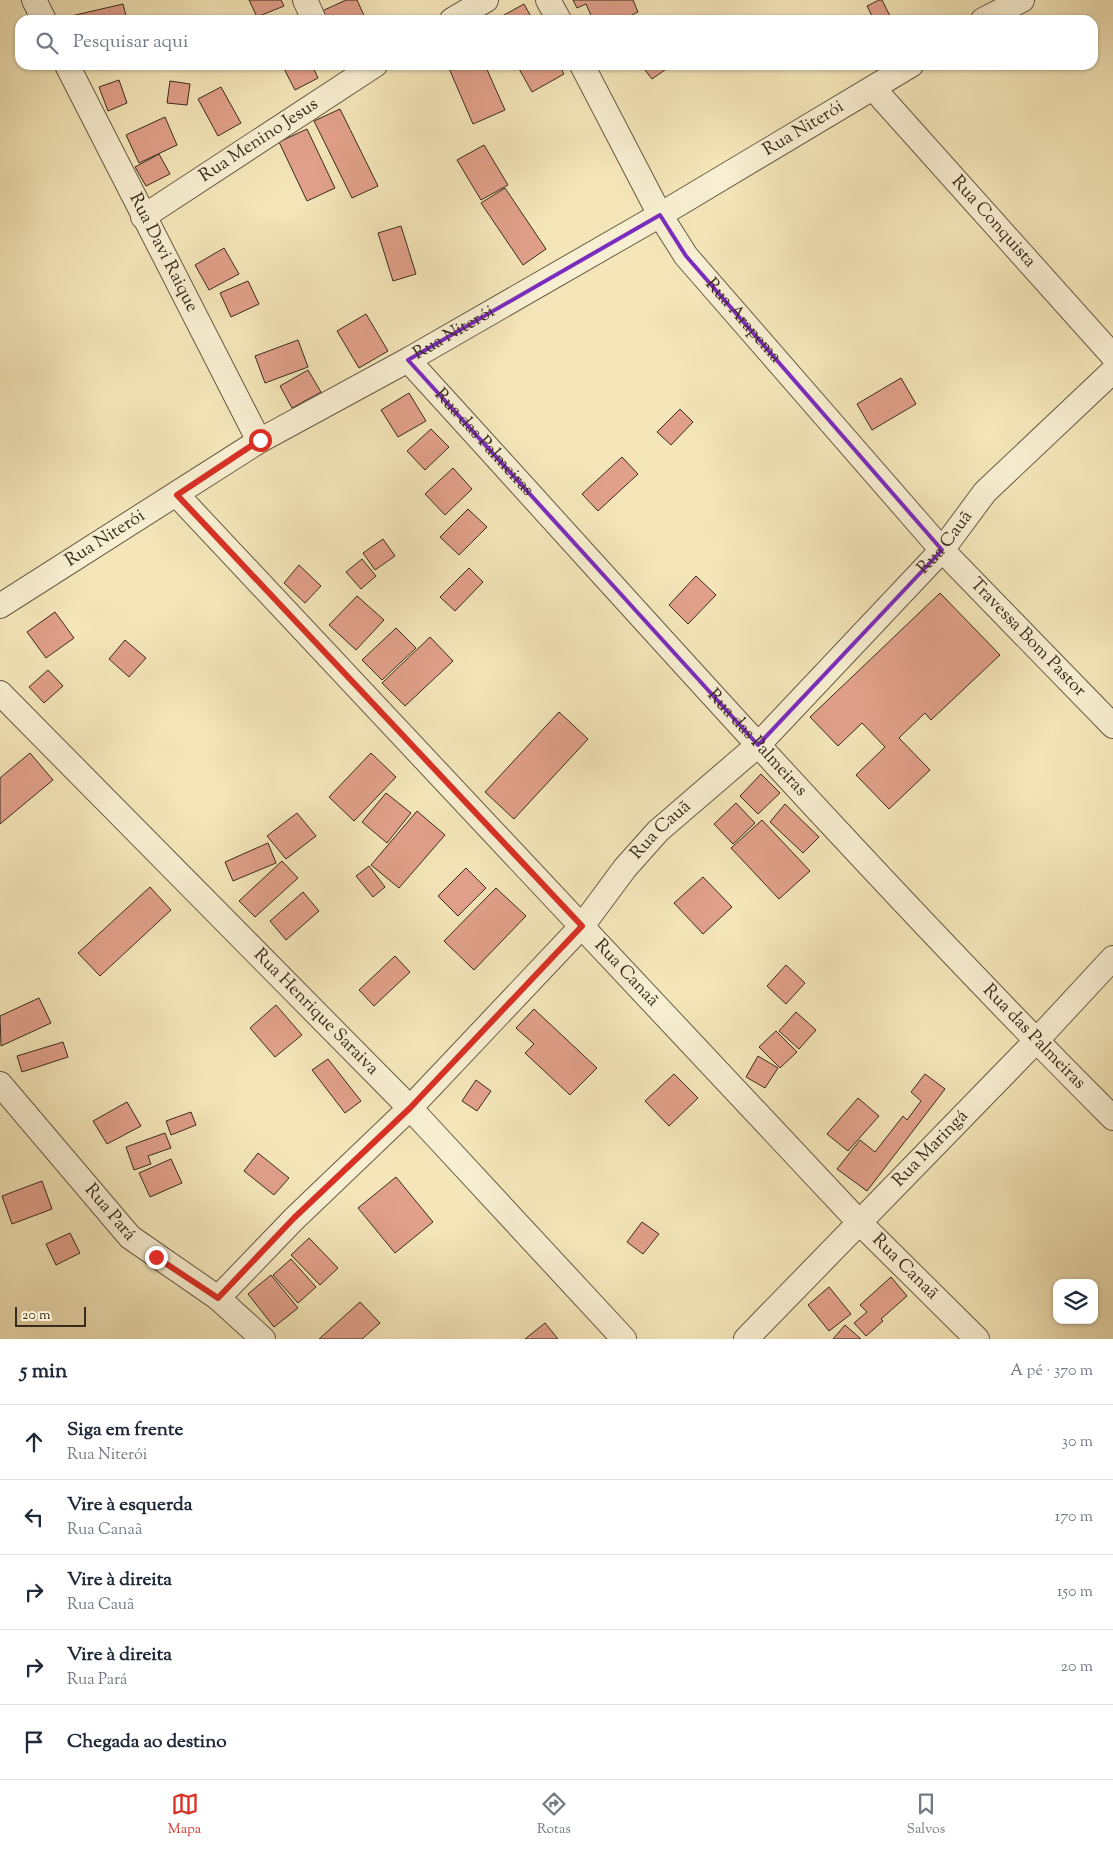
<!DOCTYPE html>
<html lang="pt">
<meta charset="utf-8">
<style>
body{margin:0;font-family:"Sorts Mill Goudy",serif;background:#f2f2f3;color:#1f2937}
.controls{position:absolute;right:15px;bottom:15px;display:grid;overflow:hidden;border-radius:10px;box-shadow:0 1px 4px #0004}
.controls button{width:45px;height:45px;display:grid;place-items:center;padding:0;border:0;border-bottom:1px solid #e0e1e3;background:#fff;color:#1f2937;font:25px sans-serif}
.scale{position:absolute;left:15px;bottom:12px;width:71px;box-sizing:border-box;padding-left:5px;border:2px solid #392b1c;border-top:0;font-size:14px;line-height:18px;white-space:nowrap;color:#392b1c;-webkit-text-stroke:4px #f8efd2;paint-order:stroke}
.stop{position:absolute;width:15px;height:15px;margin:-11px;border:4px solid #d93025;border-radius:50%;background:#fff}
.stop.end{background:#d93025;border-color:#fff;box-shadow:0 1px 5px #0008}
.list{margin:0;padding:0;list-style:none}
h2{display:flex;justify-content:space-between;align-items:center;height:65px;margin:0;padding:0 20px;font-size:21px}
h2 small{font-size:16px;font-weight:400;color:#747a83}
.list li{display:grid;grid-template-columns:32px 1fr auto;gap:15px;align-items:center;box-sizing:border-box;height:75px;padding:0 20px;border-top:1px solid #e0e1e3}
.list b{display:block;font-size:19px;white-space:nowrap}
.list p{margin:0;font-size:16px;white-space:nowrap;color:#747a83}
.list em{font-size:16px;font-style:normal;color:#747a83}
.icon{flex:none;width:28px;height:28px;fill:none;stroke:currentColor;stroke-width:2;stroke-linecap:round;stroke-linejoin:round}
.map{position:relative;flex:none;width:1113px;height:1339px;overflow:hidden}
.search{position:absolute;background:#fff;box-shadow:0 1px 4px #0004;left:15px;right:15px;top:15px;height:55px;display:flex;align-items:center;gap:12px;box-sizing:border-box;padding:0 18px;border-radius:15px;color:#747a83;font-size:19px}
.sheet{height:440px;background:#fff}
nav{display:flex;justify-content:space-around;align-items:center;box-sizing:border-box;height:70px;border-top:1px solid #e0e1e3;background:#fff;font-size:14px;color:#747a83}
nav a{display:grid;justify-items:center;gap:2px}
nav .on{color:#d93025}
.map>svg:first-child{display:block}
</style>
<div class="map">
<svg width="1113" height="1339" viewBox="0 0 1113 1339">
<rect width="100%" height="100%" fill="#f4e6b9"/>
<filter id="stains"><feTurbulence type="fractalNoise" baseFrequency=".004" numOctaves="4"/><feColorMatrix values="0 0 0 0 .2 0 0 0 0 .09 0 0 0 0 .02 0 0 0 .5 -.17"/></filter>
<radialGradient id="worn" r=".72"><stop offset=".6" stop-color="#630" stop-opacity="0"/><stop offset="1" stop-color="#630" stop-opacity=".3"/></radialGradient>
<g fill="#e1a08a" stroke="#392b1c">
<path d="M 249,0 L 281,0 L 284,6 L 257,17 Z"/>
<path d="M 346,0 L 357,0 L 366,20 L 324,20 L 320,12 Z"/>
<path d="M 573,0 L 633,0 L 638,12 L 622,20 L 593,20 L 586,4 L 577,8 Z"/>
<path d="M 879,0 L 882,0 L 892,20 L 874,20 L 867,6 Z"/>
<path d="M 123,4 L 127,20 L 71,20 L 71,16 Z"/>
<path d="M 524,4 L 533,20 L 495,20 Z"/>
<path d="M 282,65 L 312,65 L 318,78 L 295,90 Z"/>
<path d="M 451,65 L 485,65 L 505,110 L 473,124 L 448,66 Z"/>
<path d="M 559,65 L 564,74 L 532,92 L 518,67 L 520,65 Z"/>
<path d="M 641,65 L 672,65 L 652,79 Z"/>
<path d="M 119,80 L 127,103 L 108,111 L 99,87 Z"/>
<path d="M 170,81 L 190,84 L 187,105 L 167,103 Z"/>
<path d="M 221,87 L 241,123 L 218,136 L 198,99 Z"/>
<path d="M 340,109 L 378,186 L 352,198 L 314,121 Z"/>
<path d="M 165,117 L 177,145 L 139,163 L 126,135 Z"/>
<path d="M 307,129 L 335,188 L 307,201 L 279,142 Z"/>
<path d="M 484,145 L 508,185 L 481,200 L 457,160 Z"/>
<path d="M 159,154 L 170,174 L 146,186 L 135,167 Z"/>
<path d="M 505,188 L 546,249 L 523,265 L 481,203 Z"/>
<path d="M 401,226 L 416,274 L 393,281 L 378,233 Z"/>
<path d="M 224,248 L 239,274 L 209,290 L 195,265 Z"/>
<path d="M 248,281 L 259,304 L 231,317 L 220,293 Z"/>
<path d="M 366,314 L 388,351 L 359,368 L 337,331 Z"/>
<path d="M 298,340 L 308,367 L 265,383 L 255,356 Z"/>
<path d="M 308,370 L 321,392 L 292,408 L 280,386 Z"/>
<path d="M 901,378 L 916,404 L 872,430 L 857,404 Z"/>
<path d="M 409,393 L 426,421 L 398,437 L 381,410 Z"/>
<path d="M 680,409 L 693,422 L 671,445 L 657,432 Z"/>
<path d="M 431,429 L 449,447 L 425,470 L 407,451 Z"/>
<path d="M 622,457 L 638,474 L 598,511 L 582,494 Z"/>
<path d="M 453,468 L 472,489 L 445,515 L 425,494 Z"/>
<path d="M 468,509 L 487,527 L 459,555 L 440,537 Z"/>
<path d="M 383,539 L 395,556 L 375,570 L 363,553 Z"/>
<path d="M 362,559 L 376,576 L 361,589 L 346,572 Z"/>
<path d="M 299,565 L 321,586 L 305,603 L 284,583 Z"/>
<path d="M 469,568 L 483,582 L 455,611 L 440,597 Z"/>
<path d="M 696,576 L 716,595 L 688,624 L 669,605 Z"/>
<path d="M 940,593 L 1000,655 L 931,720 L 925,713 L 899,738 L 930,770 L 889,809 L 856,775 L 885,747 L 862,723 L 838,746 L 810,717 Z"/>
<path d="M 357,596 L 384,620 L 356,650 L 329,625 Z"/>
<path d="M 55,612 L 74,638 L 46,658 L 27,632 Z"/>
<path d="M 396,628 L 416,648 L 382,680 L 362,660 Z"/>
<path d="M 430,637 L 453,661 L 405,706 L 382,683 Z"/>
<path d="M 125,640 L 146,658 L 129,677 L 109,659 Z"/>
<path d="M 48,670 L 63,686 L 44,703 L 29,687 Z"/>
<path d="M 559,712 L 588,739 L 514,819 L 485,792 Z"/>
<path d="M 30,753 L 53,780 L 0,824 L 0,778 Z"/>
<path d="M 371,753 L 396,777 L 354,821 L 329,797 Z"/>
<path d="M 761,774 L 780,793 L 758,814 L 740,796 Z"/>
<path d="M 386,793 L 411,813 L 387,843 L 362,822 Z"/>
<path d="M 736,803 L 755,823 L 733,844 L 714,824 Z"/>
<path d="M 785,804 L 819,837 L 803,853 L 770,822 Z"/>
<path d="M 417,811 L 445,835 L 399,888 L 371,865 Z"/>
<path d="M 297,813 L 316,836 L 286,859 L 267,836 Z"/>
<path d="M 762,820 L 810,871 L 779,899 L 731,848 Z"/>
<path d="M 268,843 L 276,863 L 233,881 L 225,862 Z"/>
<path d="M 282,861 L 298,878 L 255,917 L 239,901 Z"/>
<path d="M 369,866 L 385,887 L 373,897 L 356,876 Z"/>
<path d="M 466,868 L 486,888 L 458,916 L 438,896 Z"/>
<path d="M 703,877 L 732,907 L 703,934 L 674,903 Z"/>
<path d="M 150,887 L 171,910 L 100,976 L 78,953 Z"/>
<path d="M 496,888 L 526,916 L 474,970 L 444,941 Z"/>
<path d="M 303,892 L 319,911 L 286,940 L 270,921 Z"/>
<path d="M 395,956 L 410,972 L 374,1006 L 359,990 Z"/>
<path d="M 786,965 L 805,983 L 786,1004 L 767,986 Z"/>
<path d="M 39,998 L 51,1023 L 1,1046 L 0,1016 Z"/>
<path d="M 276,1005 L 302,1035 L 275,1057 L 250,1028 Z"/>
<path d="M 534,1009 L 597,1068 L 570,1095 L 525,1053 L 534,1044 L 516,1028 Z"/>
<path d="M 796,1012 L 816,1030 L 799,1049 L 779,1031 Z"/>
<path d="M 776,1031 L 797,1052 L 780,1068 L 759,1047 Z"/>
<path d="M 63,1042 L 68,1057 L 22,1072 L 17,1056 Z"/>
<path d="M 758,1056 L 778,1068 L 765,1088 L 746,1077 Z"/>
<path d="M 328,1059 L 361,1101 L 345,1113 L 312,1070 Z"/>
<path d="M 674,1074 L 698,1098 L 669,1126 L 645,1101 Z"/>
<path d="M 925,1074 L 945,1089 L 867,1191 L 837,1169 L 860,1140 L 875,1152 L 903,1116 L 907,1120 L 921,1101 L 911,1092 Z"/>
<path d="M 476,1080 L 491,1091 L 477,1111 L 462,1101 Z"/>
<path d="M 858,1098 L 879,1116 L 848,1151 L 827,1134 Z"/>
<path d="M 127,1102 L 141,1126 L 107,1144 L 93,1121 Z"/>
<path d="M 191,1112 L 196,1125 L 171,1135 L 166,1121 Z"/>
<path d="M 165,1133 L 171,1148 L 148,1156 L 151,1164 L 134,1170 L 126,1147 Z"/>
<path d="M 258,1153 L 289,1178 L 274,1195 L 244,1171 Z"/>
<path d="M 171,1159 L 182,1183 L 150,1197 L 139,1173 Z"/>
<path d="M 396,1177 L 433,1222 L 395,1253 L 358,1208 Z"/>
<path d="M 42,1181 L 52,1209 L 12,1224 L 2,1196 Z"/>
<path d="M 642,1222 L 659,1234 L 643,1254 L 627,1242 Z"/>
<path d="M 70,1233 L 80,1253 L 56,1265 L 46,1244 Z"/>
<path d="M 309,1238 L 338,1268 L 320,1285 L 291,1255 Z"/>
<path d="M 291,1259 L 316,1287 L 298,1303 L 273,1275 Z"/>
<path d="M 271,1275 L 298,1308 L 274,1327 L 248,1294 Z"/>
<path d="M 891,1277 L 907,1296 L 881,1319 L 883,1321 L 866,1336 L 854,1323 L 867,1312 L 860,1305 Z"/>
<path d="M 829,1287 L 851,1314 L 829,1331 L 808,1305 Z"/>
<path d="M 360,1302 L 380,1323 L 362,1339 L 319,1339 Z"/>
<path d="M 545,1323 L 558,1339 L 525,1339 Z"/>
<path d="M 845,1325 L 861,1339 L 833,1339 Z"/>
</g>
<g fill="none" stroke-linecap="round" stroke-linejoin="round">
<g stroke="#685a43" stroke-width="26">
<g id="street">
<path d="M 34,0 L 44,20"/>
<path d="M 305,0 L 314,20"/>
<path d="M 548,0 L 559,20"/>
<path d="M 452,20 L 486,0"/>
<path d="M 983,20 L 1022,0"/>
<path id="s1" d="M 67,65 L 259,441"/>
<path id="s2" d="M 582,65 L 660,215 L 686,256 L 942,550 L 1113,726"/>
<path id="s3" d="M 873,88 L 1113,356"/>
<path id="s4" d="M 143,217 L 375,65"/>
<path id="s5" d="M 408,360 C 641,615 869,874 1113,1118"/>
<path id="s6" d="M 177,495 L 859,1222 L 977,1339"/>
<path id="s7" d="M 0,606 L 259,441 L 408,360 L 660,215 L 911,65"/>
<path id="s8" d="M 0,693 L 410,1108 L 624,1339"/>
<path id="s9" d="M 0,1084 L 130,1237 L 218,1298 L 263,1339"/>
<path id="s10" d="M 218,1298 L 294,1219 L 410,1108 L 582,926 L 625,868 L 658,831 L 758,745 L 942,550 L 985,492 L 1113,371"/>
<path id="s11" d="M 746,1339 L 1036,1041 L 1113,958"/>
</g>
</g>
<use href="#street" stroke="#f8efd2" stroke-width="24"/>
</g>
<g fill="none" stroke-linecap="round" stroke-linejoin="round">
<path stroke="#d93025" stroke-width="6" d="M 156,1257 L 218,1298 L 294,1218 L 410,1108 L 582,926 L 177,495 L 260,440"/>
</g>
<path fill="none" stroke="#7b2cbf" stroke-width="4" stroke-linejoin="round" d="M 660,215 L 686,256 L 942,550 L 758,745 L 408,360 Z"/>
<g text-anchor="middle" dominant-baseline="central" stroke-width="5" stroke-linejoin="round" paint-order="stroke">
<g font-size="18" fill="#392b1c" stroke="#f8efd2">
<text stroke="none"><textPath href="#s7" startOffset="935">Rua Niterói</textPath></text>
<text stroke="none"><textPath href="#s4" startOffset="139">Rua Menino Jesus</textPath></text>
<text stroke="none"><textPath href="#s3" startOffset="180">Rua Conquista</textPath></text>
<text stroke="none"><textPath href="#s1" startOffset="211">Rua Davi Raique</textPath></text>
<text stroke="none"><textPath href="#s2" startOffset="304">Rua Arapema</textPath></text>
<text stroke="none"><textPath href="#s7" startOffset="530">Rua Niterói</textPath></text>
<text stroke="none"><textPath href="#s5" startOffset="112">Rua das Palmeiras</textPath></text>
<text stroke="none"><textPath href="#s7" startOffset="125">Rua Niterói</textPath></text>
<text stroke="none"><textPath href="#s10" startOffset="1050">Rua Cauã</textPath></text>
<text stroke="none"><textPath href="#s2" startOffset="730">Travessa Bom Pastor</textPath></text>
<text stroke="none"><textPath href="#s5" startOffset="518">Rua das Palmeiras</textPath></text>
<text stroke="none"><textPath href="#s10" startOffset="645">Rua Cauã</textPath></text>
<text stroke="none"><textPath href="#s6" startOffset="656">Rua Canaã</textPath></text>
<text stroke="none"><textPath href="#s8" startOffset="449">Rua Henrique Saraiva</textPath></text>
<text stroke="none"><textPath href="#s5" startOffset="922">Rua das Palmeiras</textPath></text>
<text stroke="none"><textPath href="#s11" startOffset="265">Rua Maringá</textPath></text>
<text stroke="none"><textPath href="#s9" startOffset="169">Rua Pará</textPath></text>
<text stroke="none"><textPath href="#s6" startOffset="1061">Rua Canaã</textPath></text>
</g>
</g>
<rect width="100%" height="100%" filter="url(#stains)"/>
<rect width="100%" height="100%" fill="url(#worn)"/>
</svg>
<div class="controls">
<button><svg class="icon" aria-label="layers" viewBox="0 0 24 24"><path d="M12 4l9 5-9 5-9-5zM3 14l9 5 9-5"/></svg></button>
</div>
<div class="scale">20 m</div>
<div class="stop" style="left:260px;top:440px"></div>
<div class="stop end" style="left:156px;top:1257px"></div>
<div class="search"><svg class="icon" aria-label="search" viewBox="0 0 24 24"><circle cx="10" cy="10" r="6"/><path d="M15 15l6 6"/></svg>Pesquisar aqui</div>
</div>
<section class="sheet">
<h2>5 min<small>A pé · 370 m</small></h2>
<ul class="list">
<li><svg class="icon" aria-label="ahead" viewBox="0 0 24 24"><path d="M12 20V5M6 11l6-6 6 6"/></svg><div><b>Siga em frente</b><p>Rua Niterói</p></div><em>30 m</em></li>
<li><svg class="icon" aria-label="left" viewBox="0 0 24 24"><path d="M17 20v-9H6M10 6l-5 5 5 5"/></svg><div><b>Vire à esquerda</b><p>Rua Canaã</p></div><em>170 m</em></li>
<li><svg class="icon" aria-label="right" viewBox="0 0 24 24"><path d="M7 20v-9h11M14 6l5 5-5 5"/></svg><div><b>Vire à direita</b><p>Rua Cauã</p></div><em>150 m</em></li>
<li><svg class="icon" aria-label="right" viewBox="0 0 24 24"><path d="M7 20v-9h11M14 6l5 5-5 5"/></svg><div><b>Vire à direita</b><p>Rua Pará</p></div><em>20 m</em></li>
<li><svg class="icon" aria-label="arrive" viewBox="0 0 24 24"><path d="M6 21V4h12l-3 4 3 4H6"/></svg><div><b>Chegada ao destino</b></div></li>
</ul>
</section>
<nav>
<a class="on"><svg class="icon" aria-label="map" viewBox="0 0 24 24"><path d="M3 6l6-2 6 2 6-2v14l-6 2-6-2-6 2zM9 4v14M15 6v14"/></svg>Mapa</a>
<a><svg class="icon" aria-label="directions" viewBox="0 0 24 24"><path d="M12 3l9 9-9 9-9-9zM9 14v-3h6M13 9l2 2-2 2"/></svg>Rotas</a>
<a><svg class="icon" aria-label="saved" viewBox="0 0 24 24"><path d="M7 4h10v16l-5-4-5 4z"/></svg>Salvos</a>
</nav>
